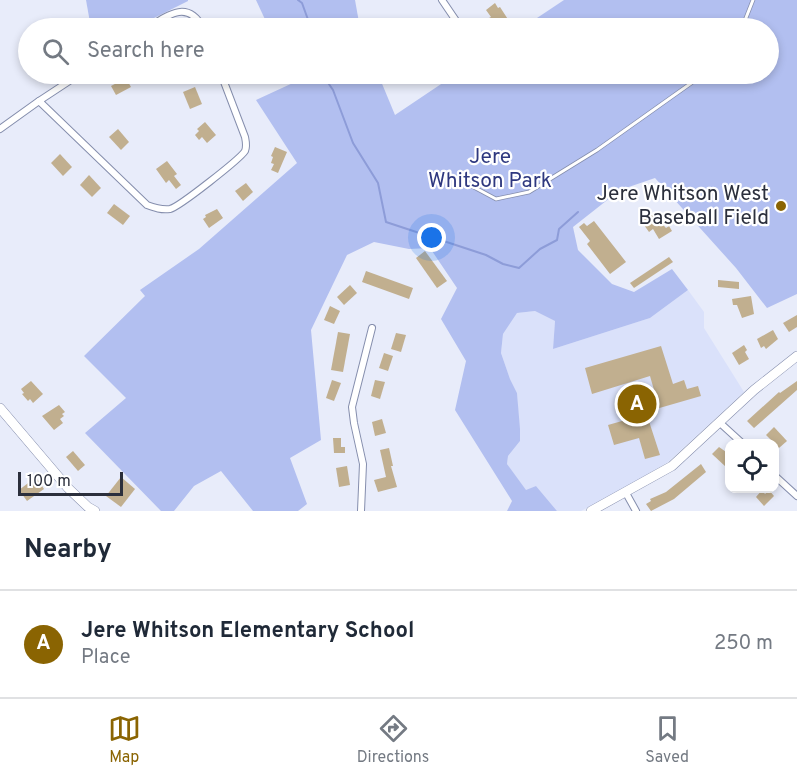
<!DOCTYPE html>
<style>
body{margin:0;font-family:Overpass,sans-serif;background:#f6f6f7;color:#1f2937}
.controls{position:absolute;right:18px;bottom:18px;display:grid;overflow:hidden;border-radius:12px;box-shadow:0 3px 9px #0003}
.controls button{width:54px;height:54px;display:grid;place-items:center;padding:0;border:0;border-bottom:2px solid #e0e1e3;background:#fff;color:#1f2937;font:30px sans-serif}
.scale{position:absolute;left:18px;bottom:15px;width:105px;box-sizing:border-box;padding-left:6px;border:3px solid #2b2f3c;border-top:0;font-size:16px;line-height:21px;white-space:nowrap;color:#2b2f3c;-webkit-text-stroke:4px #fff;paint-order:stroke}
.you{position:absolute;left:432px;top:238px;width:21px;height:21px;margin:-15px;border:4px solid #fff;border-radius:50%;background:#1a73e8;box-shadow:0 0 0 9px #1a73e833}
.badge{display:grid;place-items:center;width:39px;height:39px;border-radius:50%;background:#8a6402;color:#fff;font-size:20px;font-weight:700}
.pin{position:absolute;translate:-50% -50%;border:3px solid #fff;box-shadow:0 2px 6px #0006}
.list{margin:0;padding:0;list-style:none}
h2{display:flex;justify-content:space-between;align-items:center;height:78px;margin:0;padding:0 24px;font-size:26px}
h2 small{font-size:20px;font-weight:400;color:#747a83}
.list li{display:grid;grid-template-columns:39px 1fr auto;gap:18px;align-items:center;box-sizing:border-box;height:108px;padding:0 24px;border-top:2px solid #e0e1e3}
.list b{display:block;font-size:22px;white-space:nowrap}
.list p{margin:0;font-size:20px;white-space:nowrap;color:#747a83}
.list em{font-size:20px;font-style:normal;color:#747a83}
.icon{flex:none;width:33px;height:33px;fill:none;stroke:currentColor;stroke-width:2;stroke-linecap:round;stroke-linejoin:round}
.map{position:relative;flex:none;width:797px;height:511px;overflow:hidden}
.search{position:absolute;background:#fff;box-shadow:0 3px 9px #0003;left:18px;right:18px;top:18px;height:66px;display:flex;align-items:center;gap:15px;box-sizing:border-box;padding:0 21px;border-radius:33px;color:#747a83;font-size:22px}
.sheet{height:186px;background:#fff}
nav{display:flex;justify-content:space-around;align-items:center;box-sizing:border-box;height:84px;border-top:2px solid #e0e1e3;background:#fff;font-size:16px;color:#747a83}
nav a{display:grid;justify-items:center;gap:3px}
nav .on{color:#8a6402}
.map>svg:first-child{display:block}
</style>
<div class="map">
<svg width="797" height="511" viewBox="0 0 797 511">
<rect width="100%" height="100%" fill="#e8ecfa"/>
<path fill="#dae1fa" d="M 688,290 L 704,312 L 704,328 L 744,392 L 668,462 L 620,491 L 581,511 L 557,511 L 536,486 L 526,491 L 507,464 L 508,456 L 520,441 L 517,393 L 510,379 L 501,353 L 503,334 L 517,313 L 535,311 L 555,321 L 553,349 L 650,318 Z"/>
<g fill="#b2bff0">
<path d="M 86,0 L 188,0 L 188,1 L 134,28 L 91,28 Z"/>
<path d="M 256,0 L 355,0 L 360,28 L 269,28 Z"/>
<path d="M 564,0 L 797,0 L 797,294 L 767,308 L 736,268 L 655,178 L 620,190 L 573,227 L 578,250 L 612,284 L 634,292 L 672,269 L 688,290 L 650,318 L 553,349 L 555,321 L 535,311 L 517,313 L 503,334 L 501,353 L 510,379 L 517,393 L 520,429 L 520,441 L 508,456 L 507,464 L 526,490 L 536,486 L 557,511 L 507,511 L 512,501 L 455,410 L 466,361 L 441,319 L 457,288 L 430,248 L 409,249 L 374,242 L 347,255 L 311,330 L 321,440 L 290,458 L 307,504 L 298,511 L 253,511 L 221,471 L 194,486 L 174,511 L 161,511 L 85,433 L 126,398 L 84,356 L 145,296 L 140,290 L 199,249 L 297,163 L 256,100 L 295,82 L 291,74 L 378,74 L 395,115 L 456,74 L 768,74 L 768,28 L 522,28 Z"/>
</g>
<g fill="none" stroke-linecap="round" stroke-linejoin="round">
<g stroke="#8d9cd8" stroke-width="2">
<path d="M 298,0 L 302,3 L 311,28"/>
<path d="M 322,74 L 333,90 L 353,143 L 378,183 L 386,222 L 486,255 L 503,264 L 519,268 L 540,249 L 557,240 L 559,229 L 578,212"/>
</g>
</g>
<g fill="#c1af8f">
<path d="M 495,3 L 498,8 L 500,7 L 511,24 L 505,28 L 500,28 L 489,18 L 491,17 L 486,10 Z"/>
<path d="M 126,78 L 131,87 L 116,95 L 111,86 Z"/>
<path d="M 195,87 L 202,104 L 190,109 L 183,92 Z"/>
<path d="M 205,122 L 216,135 L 207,143 L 202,137 L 199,140 L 195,135 L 199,131 L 197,129 Z"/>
<path d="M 118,129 L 129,142 L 121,150 L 109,137 Z"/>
<path d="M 275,147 L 287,152 L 278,173 L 271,170 L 274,164 L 271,163 L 273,157 L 271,156 Z"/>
<path d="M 60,154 L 72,167 L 63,176 L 51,163 Z"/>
<path d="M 167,161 L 177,174 L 174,176 L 181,185 L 176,189 L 169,180 L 166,183 L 156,169 Z"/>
<path d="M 89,175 L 101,188 L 92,197 L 80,185 Z"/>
<path d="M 246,183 L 253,192 L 243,201 L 235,191 Z"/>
<path d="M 114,204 L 130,216 L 123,225 L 107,213 Z"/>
<path d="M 217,209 L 223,218 L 209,228 L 203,219 L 206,217 L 205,215 Z"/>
<path d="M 649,210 L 666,228 L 669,226 L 672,231 L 659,239 L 653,229 L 649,232 L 639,218 Z"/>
<path d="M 594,221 L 626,262 L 610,274 L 587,244 L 590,241 L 579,227 L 584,223 L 587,226 Z"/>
<path d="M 425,251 L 447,281 L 437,288 L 416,258 Z"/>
<path d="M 669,257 L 673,262 L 634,288 L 630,283 Z"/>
<path d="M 366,271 L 413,288 L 409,299 L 362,282 Z"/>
<path d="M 718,280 L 739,282 L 739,289 L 718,287 Z"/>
<path d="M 350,285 L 357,293 L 344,305 L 337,297 Z"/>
<path d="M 751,296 L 754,314 L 742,318 L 737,305 L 733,305 L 732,299 Z"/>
<path d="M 330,306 L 340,311 L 334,324 L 324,320 Z"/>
<path d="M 797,315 L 797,327 L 789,332 L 783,323 Z"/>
<path d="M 773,330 L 778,339 L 766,349 L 764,346 L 761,348 L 757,339 Z"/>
<path d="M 338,332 L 350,334 L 343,372 L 331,370 Z"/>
<path d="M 396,333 L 406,335 L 401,352 L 391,349 Z"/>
<path d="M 744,345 L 747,350 L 745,352 L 749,359 L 739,365 L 732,353 Z"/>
<path d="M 661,346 L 673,384 L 684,380 L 687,389 L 698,386 L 701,396 L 656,409 L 654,403 L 644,406 L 660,455 L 645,459 L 639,438 L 614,445 L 608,425 L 629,419 L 623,399 L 654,390 L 650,376 L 592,394 L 585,368 Z"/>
<path d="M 384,353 L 393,356 L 388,371 L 379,368 Z"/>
<path d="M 332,380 L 341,383 L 334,401 L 326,398 Z"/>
<path d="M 375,380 L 385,382 L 380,399 L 371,396 Z"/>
<path d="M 31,381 L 43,394 L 33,403 L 30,399 L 28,401 L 22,394 L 24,393 L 21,389 Z"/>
<path d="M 797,381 L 797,390 L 754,428 L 747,421 L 779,392 L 780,393 Z"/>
<path d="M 59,405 L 65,412 L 62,414 L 64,416 L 60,419 L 63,423 L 54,430 L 42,416 Z"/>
<path d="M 382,419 L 386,433 L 375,436 L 372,422 Z"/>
<path d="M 774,427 L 787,441 L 779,448 L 766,435 Z"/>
<path d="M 333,438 L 341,438 L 341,447 L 345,447 L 345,453 L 334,453 Z"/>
<path d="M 719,447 L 729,454 L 729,463 L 726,467 L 712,454 Z"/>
<path d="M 389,448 L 393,466 L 391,466 L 397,487 L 378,492 L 374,480 L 386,477 L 380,450 Z"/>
<path d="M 73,451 L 85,465 L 78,471 L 66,457 Z"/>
<path d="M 701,464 L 706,472 L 674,499 L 651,511 L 646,504 L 651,501 L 650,499 L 666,492 Z"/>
<path d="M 347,466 L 350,485 L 339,487 L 336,468 Z"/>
<path d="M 36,477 L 44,489 L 27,501 L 19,490 Z"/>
<path d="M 121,477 L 135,489 L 121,507 L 106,496 Z"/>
<path d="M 762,490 L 765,494 L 769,490 L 774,496 L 764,506 L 756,497 Z"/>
</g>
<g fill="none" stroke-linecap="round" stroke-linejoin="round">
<g stroke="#858ead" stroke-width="4.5">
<g id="lane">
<path d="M 742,28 L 753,0"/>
<path d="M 468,184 L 496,199 L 529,192 L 597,150 L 704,74"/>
</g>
</g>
<g stroke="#858ead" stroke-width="8">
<g id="street">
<path d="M 442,0 L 461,28"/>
<path d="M 148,28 C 169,14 188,0 203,28"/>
<path d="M 80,74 L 39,101 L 147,205 C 155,208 161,210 170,209 C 179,207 240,159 245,151 C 247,146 246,142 245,137 L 221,74"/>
<path d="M 0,129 L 39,101"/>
<path d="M 719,422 L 742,443"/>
<path d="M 774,475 L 797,496"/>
<path d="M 626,493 L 636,511"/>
<path d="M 361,511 L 363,464 L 354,423 L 352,407 L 372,328"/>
</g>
</g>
<g stroke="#858ead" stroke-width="10">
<g id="secondary">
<path d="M 0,408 L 68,488 L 88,507 L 95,511"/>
<path d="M 591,511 L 672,466 L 754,390 L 797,356"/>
</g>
</g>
<use href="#lane" stroke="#fff" stroke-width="3"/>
<use href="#street" stroke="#fff" stroke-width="6"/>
<use href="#secondary" stroke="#fff" stroke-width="9"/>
</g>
<circle fill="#8a6402" stroke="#fff" stroke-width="2" cx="781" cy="206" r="6"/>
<g text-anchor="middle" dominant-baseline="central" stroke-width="4.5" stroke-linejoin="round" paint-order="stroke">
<g font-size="21" fill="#2e387f" stroke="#fff">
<text x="490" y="157">Jere<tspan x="490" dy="24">Whitson Park</tspan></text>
</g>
<g font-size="21" fill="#2b2f3c" stroke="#fff" text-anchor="end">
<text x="769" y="194">Jere Whitson West<tspan x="769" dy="24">Baseball Field</tspan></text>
</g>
</g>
</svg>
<div class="controls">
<button><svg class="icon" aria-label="locate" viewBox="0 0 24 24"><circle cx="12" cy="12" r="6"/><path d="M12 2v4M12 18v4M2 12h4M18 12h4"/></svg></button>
</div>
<div class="scale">100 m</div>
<div class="you"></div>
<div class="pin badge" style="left:637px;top:404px">A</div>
<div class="search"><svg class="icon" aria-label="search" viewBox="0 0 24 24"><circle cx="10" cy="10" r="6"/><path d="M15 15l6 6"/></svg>Search here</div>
</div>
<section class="sheet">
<h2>Nearby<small></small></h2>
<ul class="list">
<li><span class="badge">A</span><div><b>Jere Whitson Elementary School</b><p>Place</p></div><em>250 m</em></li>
</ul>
</section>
<nav>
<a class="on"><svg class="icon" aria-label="map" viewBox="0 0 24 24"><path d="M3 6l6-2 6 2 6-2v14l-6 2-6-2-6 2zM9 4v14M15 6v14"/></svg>Map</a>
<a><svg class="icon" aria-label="directions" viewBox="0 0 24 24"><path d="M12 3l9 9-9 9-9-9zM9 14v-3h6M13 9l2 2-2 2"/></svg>Directions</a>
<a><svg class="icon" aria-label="saved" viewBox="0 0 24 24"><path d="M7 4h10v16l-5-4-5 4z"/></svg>Saved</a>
</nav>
